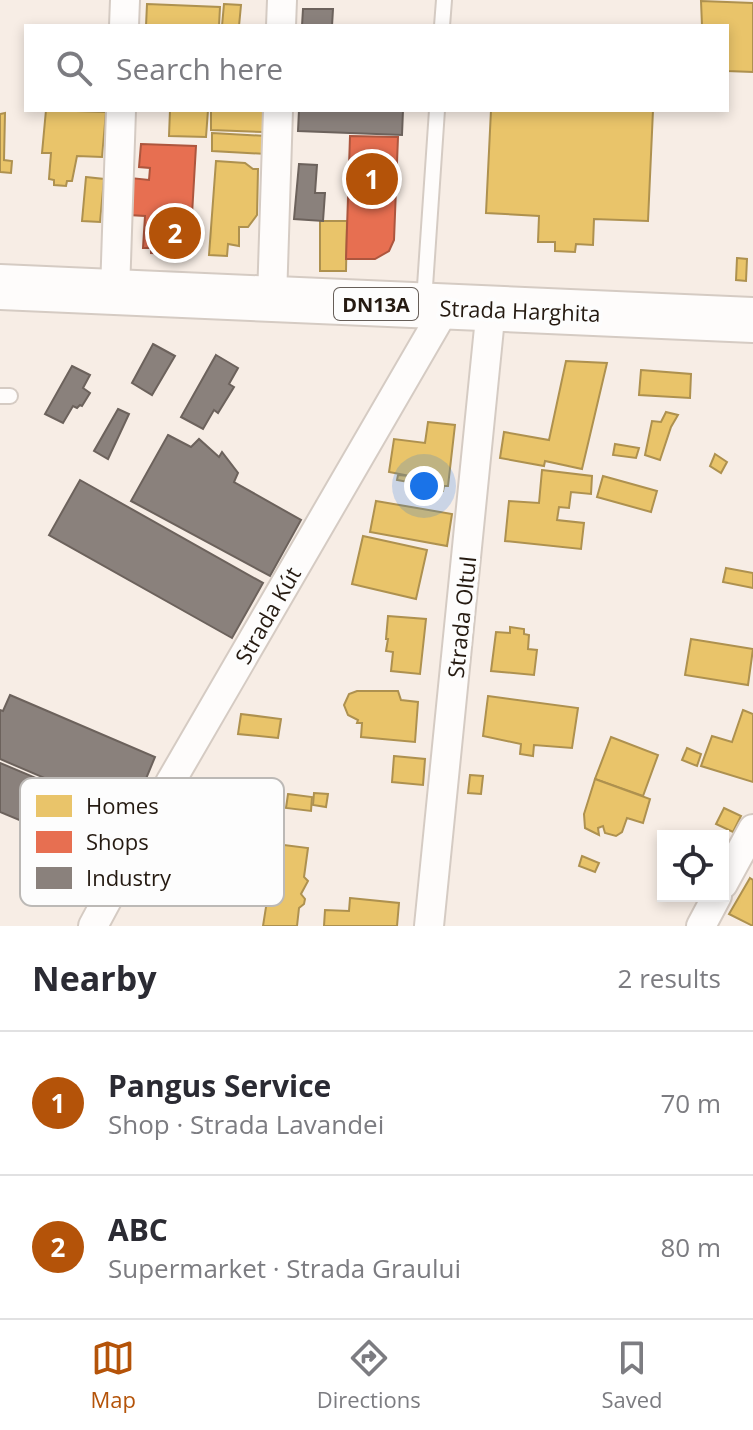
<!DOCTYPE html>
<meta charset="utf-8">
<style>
body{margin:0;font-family:"Open Sans",sans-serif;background:#f2f2f3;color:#2b2b33}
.controls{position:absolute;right:24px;bottom:24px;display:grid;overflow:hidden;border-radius:0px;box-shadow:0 4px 12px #0003}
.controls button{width:72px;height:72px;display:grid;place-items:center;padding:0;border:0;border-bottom:2px solid #e1e1e2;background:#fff;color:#2b2b33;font:40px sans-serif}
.you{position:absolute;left:424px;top:486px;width:28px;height:28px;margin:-20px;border:6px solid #fff;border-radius:50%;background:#1a73e8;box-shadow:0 0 0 12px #1a73e833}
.badge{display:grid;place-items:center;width:52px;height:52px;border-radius:50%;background:#b45309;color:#fff;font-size:26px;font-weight:700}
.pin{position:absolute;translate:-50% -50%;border:4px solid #fff;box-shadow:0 2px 8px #0006}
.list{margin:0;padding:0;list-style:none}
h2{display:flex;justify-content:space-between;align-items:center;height:104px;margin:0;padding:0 32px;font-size:34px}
h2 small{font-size:26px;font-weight:400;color:#7c7c81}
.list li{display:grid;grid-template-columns:52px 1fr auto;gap:24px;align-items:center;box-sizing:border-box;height:144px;padding:0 32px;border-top:2px solid #e1e1e2}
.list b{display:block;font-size:30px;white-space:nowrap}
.list p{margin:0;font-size:26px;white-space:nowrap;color:#7c7c81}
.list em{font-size:26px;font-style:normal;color:#7c7c81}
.icon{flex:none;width:44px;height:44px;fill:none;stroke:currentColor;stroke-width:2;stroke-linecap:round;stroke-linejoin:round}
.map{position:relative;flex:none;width:753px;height:926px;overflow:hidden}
.search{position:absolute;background:#fff;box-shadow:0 4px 12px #0003;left:24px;right:24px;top:24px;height:88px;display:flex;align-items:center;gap:20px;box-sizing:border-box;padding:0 28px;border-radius:0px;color:#7c7c81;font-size:30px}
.sheet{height:392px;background:#fff}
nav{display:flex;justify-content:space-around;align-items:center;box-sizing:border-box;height:112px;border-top:2px solid #e1e1e2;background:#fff;font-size:22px;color:#7c7c81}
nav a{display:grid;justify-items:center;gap:4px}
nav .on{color:#b45309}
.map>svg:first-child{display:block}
</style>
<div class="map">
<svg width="753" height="926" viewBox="0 0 753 926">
<rect width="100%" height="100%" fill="#f7ede5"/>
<g fill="#e9c46a" stroke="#ae914f" stroke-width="2">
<path d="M 701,1 L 753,3 L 753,72 L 727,71 L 727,26 L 702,26 Z"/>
<path d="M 147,4 L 220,7 L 219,26 L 146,26 Z"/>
<path d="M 224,4 L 241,5 L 239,26 L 222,26 Z"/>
<path d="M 46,110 L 106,112 L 102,157 L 77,156 L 72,181 L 67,181 L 66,186 L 54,185 L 54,180 L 49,179 L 51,153 L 42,153 Z"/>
<path d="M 170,110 L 208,110 L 206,137 L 169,136 Z"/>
<path d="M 211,110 L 264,110 L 263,132 L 211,130 Z"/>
<path d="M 491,110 L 653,110 L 648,221 L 594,219 L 593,245 L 576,244 L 575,252 L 555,251 L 555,242 L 538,242 L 539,216 L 486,213 Z"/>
<path d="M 5,113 L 4,160 L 12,161 L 11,173 L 0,172 L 0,114 Z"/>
<path d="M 212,133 L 266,136 L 266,154 L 212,151 Z"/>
<path d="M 216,161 L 245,163 L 253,169 L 258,169 L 257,215 L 248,227 L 239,227 L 239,246 L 228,244 L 227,256 L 209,255 Z"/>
<path d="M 86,177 L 104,179 L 100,222 L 82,221 Z"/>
<path d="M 320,221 L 347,221 L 346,271 L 320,271 Z"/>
<path d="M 737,258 L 747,259 L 746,281 L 736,280 Z"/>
<path d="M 566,361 L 607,363 L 582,469 L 545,461 L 544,466 L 500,458 L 504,432 L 549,440 Z"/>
<path d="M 641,370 L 691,374 L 690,398 L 639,395 Z"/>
<path d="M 666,412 L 678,415 L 671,427 L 660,460 L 645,455 L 652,421 L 661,422 Z"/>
<path d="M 428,422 L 455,425 L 448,486 L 444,486 L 443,491 L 413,489 L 414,483 L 397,480 L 398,475 L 410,476 L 389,472 L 394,439 L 425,443 Z"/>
<path d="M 615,444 L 639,448 L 636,458 L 613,455 Z"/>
<path d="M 715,454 L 727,462 L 721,473 L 710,466 Z"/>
<path d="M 542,470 L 592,476 L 591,494 L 571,492 L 569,508 L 559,507 L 557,520 L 584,523 L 581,549 L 505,541 L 509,501 L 539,503 Z"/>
<path d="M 603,476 L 657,491 L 651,512 L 597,497 Z"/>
<path d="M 376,501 L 452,514 L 447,546 L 370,532 Z"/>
<path d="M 363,536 L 427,550 L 416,599 L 352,584 Z"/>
<path d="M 726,568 L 753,573 L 753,588 L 723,582 Z"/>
<path d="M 388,616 L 426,619 L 420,674 L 391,671 L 393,652 L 386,651 L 388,639 L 386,639 Z"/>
<path d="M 510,627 L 524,629 L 524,634 L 529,635 L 528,649 L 537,650 L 534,675 L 491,671 L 496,632 L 510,633 Z"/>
<path d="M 691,639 L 753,649 L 748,685 L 685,675 Z"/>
<path d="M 357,691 L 398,691 L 401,700 L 418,702 L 415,742 L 361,737 L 362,723 L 357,723 L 358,720 L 348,715 L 344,705 L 349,694 Z"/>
<path d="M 488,696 L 578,708 L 572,748 L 534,745 L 533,756 L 520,754 L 521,744 L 483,736 Z"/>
<path d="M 743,710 L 753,714 L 753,782 L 701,766 L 712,736 L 732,742 Z"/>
<path d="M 241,714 L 281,719 L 278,738 L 238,734 Z"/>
<path d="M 611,737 L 658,755 L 643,796 L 595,779 Z"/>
<path d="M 687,748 L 701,754 L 697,766 L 682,760 Z"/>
<path d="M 394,756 L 425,759 L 423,785 L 392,782 Z"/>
<path d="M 470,775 L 483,776 L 481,794 L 468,793 Z"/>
<path d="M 595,779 L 650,799 L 643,823 L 627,818 L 622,832 L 616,836 L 605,833 L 603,826 L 598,828 L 599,835 L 585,828 L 584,814 Z"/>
<path d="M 314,793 L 328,794 L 326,807 L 313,805 Z"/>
<path d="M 288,794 L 312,797 L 311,811 L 286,808 Z"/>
<path d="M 724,808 L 741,816 L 733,832 L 716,824 Z"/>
<path d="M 276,844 L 308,848 L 304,877 L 308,881 L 301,894 L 305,899 L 304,904 L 299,908 L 297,926 L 263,926 Z"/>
<path d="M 582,856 L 599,863 L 595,872 L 579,866 Z"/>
<path d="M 750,878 L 753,880 L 753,926 L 729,914 Z"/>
<path d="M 350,898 L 399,903 L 397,926 L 324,926 L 325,910 L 349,911 Z"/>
</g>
<g fill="#e76f51" stroke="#ad563e" stroke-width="2">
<path d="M 350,136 L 398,137 L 394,240 L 389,251 L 375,259 L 346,259 Z"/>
<path d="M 141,144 L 196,146 L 190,249 L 170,248 L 170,254 L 151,253 L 151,248 L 143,248 L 145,216 L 129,215 L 131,178 L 149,180 L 150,168 L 139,167 Z"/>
</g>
<g fill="#8a817c" stroke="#6c625c" stroke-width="2">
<path d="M 303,9 L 333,9 L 332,26 L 302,26 Z"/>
<path d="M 299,110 L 403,110 L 402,135 L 298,131 Z"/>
<path d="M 299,164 L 317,165 L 315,193 L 325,193 L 323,221 L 294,219 Z"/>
<path d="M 153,344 L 175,356 L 152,395 L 132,383 Z"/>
<path d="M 216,355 L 238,368 L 229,384 L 234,387 L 218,413 L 214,410 L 203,429 L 181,417 Z"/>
<path d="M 72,366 L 90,375 L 83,388 L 90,393 L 82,406 L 80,405 L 77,408 L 73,406 L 63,423 L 45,414 Z"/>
<path d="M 118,409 L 129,414 L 108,459 L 94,451 Z"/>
<path d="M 168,435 L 191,447 L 199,439 L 219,457 L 222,452 L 238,473 L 234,482 L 301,520 L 270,576 L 131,501 Z"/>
<path d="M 80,480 L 263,583 L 232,638 L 49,535 Z"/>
<path d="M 10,695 L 155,757 L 131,815 L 0,759 L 0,710 L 3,711 Z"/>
<path d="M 0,763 L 126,816 L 108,857 L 0,812 Z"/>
</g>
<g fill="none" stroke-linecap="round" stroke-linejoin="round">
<g stroke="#d5cbc3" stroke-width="18">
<g id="service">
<path d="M 442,26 L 444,0"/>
<path d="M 424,301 L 437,110"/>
<path d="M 0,396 L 10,396"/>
</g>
</g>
<g stroke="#d5cbc3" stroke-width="32">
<g id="minor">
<path d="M 124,26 L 125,0"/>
<path d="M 281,26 L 282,0"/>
<path d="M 115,292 L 121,110"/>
<path d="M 272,299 L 278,110"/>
<path d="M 723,884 L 753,829"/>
<path d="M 93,926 L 171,781 L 446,307"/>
<path d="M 429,926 L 491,308"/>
<path d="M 701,926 L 717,896"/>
</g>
</g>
<g stroke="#d5cbc3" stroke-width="48">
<path id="primary" d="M 0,287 L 753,320"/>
</g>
<use href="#service" stroke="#fefcfb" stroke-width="14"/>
<use href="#minor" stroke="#fefcfb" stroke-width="28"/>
<use href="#primary" stroke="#fefcfb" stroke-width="44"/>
</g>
<g text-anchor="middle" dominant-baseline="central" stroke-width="8" stroke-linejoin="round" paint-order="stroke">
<rect fill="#fdfdfd" stroke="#665e58" stroke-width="2" x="334" y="288" width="84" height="32" rx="6"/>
<g font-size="20" font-weight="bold" fill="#251a11">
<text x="376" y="304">DN13A</text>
</g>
<g font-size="22" fill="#251a11" stroke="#fdfdfd">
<text transform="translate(520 310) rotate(2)">Strada Harghita</text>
<text transform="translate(267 615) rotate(-60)">Strada Kút</text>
<text transform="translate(461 617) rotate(-84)">Strada Oltul</text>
</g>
</g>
<rect x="20" y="778" width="264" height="128" rx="12" fill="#fdfdfd" stroke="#bcb9b6" stroke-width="2"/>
<rect x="36" y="795" width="36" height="22" fill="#e9c46a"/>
<rect x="36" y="831" width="36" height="22" fill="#e76f51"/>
<rect x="36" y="867" width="36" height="22" fill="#8a817c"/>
<g font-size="22" fill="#251a11">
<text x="86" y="814">Homes</text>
<text x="86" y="850">Shops</text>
<text x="86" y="886">Industry</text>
</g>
</svg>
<div class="controls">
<button><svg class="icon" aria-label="locate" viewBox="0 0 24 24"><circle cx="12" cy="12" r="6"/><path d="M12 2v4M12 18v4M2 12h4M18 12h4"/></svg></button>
</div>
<div class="you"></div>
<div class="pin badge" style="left:372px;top:179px">1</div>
<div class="pin badge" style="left:175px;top:233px">2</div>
<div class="search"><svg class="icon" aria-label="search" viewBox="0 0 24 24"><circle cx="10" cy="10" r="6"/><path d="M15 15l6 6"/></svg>Search here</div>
</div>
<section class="sheet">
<h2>Nearby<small>2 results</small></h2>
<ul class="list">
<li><span class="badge">1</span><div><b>Pangus Service</b><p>Shop · Strada Lavandei</p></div><em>70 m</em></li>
<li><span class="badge">2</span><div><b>ABC</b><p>Supermarket · Strada Graului</p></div><em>80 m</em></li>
</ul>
</section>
<nav>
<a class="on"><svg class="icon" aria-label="map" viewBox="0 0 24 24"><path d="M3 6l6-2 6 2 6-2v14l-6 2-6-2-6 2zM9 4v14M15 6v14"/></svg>Map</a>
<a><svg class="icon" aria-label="directions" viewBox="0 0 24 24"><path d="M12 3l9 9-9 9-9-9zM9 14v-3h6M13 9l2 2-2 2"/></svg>Directions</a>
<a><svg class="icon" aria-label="saved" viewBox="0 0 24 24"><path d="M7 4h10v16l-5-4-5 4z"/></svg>Saved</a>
</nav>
